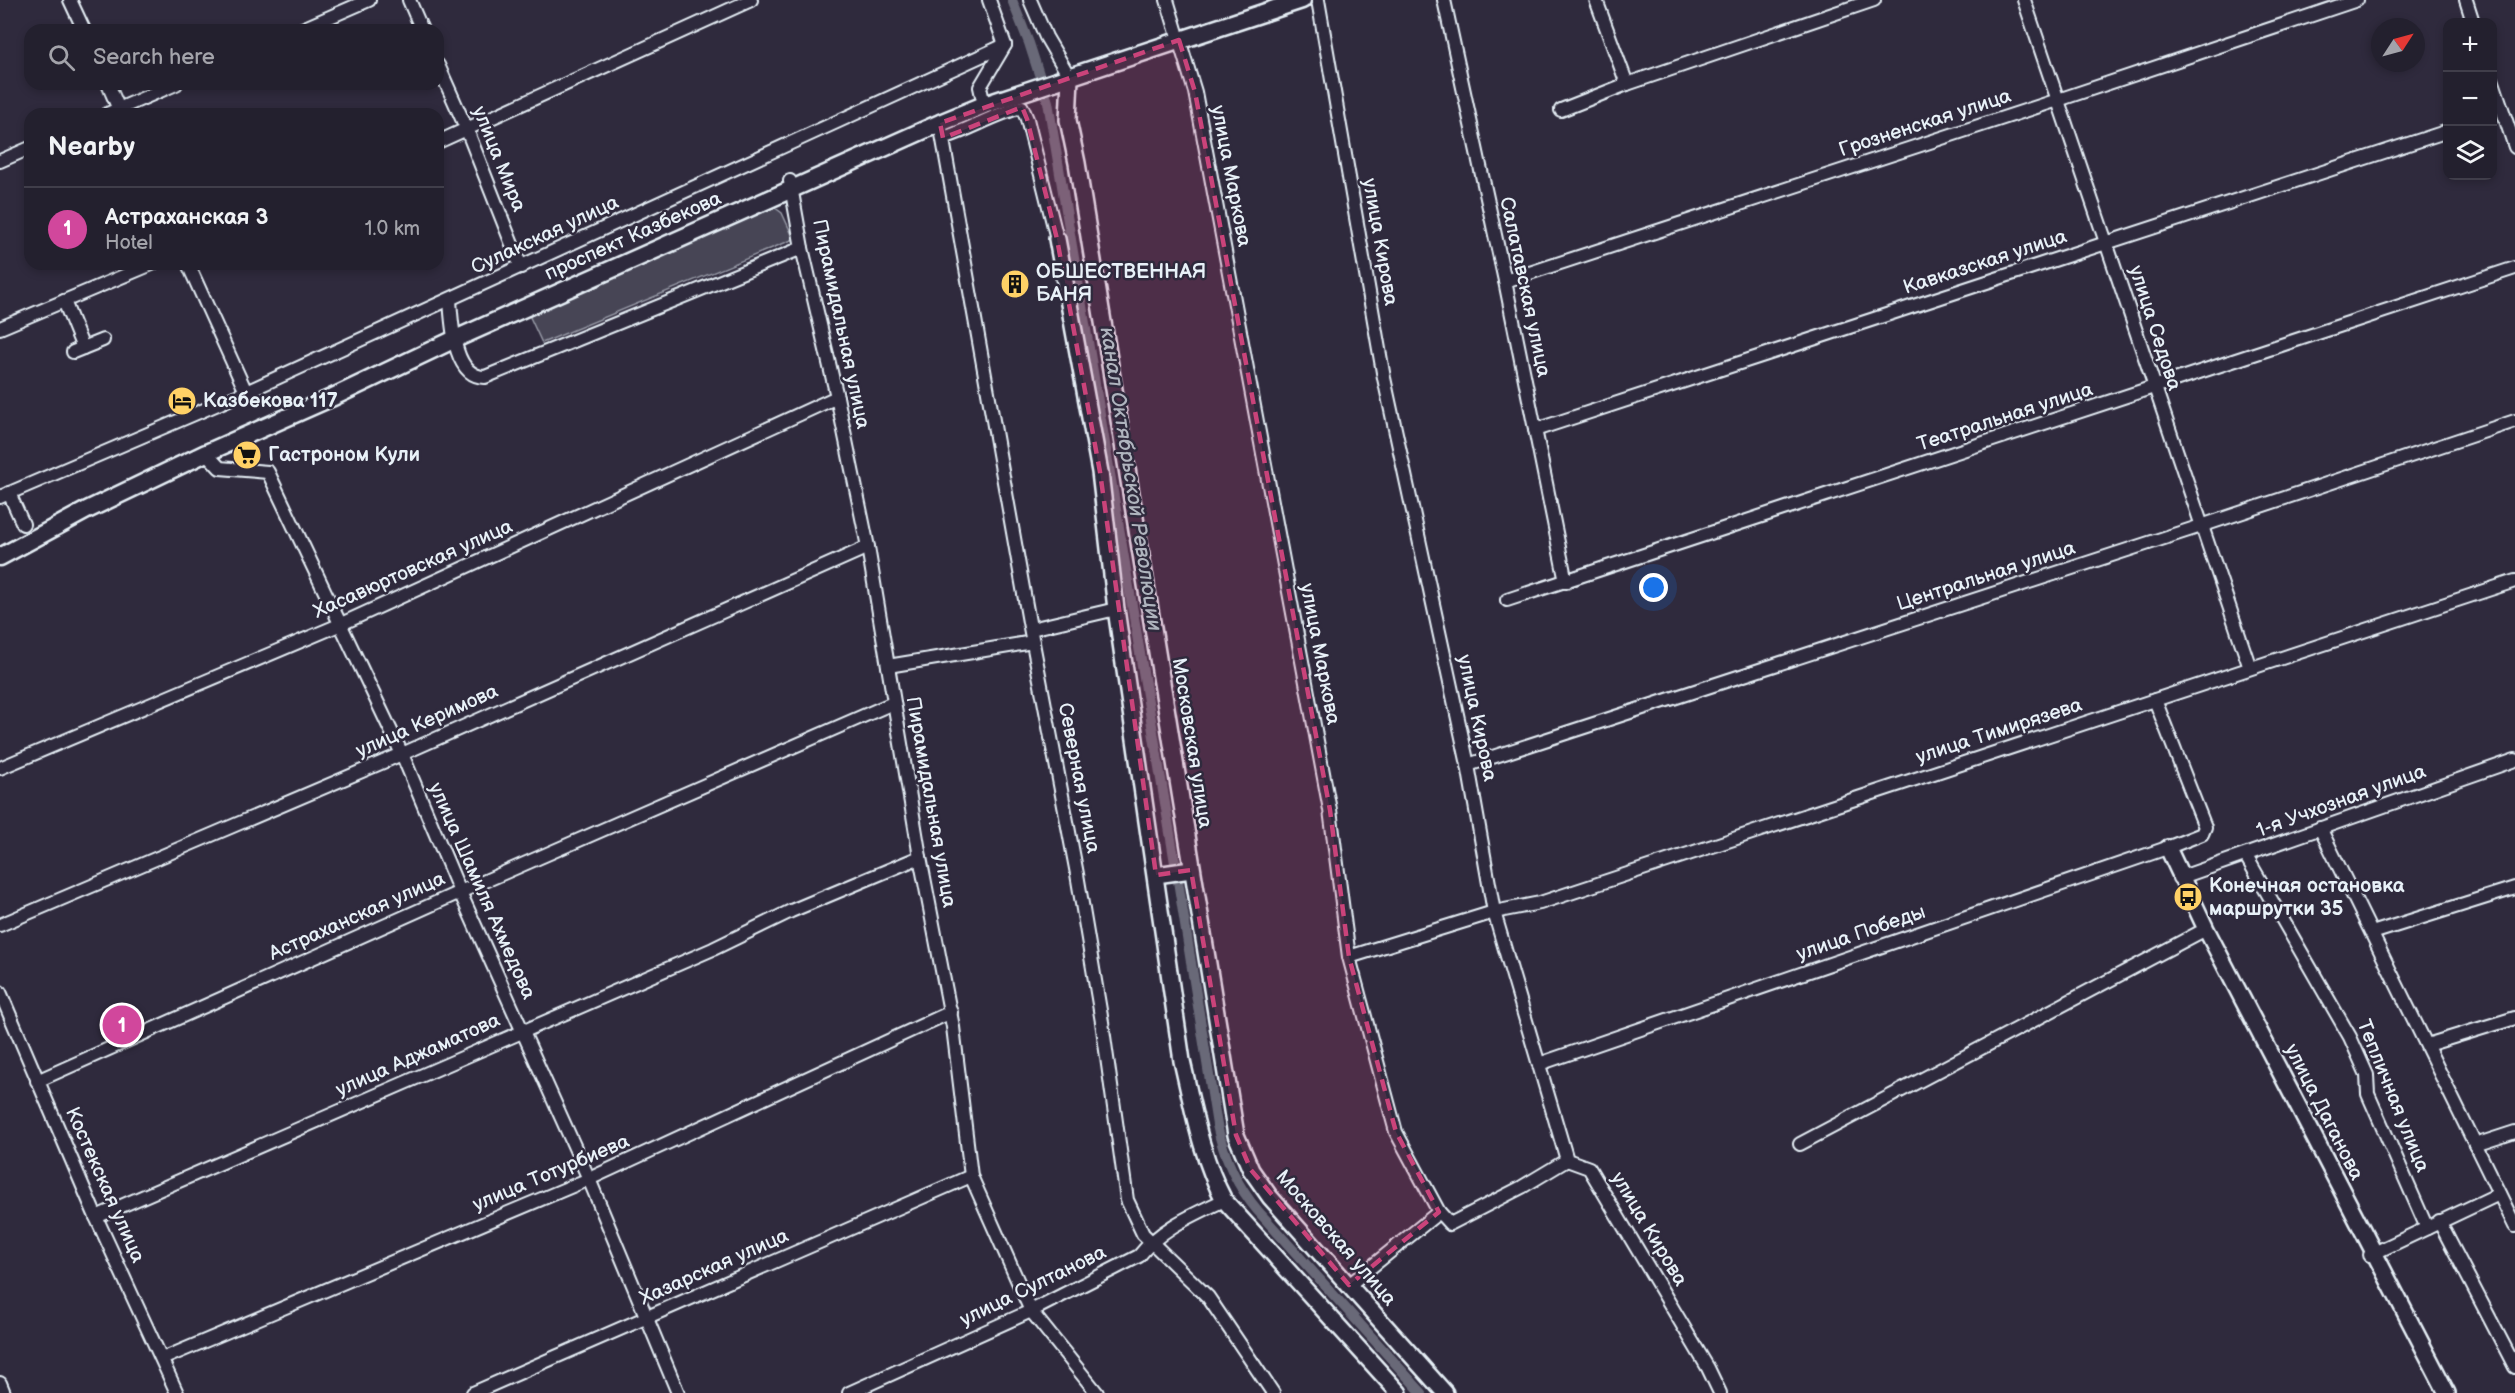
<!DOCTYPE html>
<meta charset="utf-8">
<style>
body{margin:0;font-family:"Balsamiq Sans",sans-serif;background:#2f2d3a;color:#f1f3f6}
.controls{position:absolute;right:18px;top:18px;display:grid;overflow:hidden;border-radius:12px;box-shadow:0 3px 9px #0003}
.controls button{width:54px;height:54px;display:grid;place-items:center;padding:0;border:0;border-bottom:2px solid #403e4a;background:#23202e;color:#f1f3f6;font:30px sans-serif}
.compass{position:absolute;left:2371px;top:18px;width:54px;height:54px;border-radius:50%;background:#23202e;box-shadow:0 3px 9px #0003;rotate:54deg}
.you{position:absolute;left:1654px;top:588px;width:21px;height:21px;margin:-15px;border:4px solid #fff;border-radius:50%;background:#1a73e8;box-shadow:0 0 0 9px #1a73e833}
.badge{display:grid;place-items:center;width:39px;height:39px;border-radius:50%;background:#db2777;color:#fff;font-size:20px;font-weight:700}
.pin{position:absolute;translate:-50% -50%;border:3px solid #fff;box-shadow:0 2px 6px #0006}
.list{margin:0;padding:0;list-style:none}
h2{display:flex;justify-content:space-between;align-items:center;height:78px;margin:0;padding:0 24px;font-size:26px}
h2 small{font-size:20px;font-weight:400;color:#a3a3aa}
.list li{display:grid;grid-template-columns:39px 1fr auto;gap:18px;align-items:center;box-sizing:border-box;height:84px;padding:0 24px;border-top:2px solid #403e4a}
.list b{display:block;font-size:22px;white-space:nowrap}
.list p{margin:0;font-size:20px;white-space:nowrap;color:#a3a3aa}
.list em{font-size:20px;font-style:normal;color:#a3a3aa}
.icon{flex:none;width:33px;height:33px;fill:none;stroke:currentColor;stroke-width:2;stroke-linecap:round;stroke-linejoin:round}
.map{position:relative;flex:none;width:2515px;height:1393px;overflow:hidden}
.search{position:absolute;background:#23202e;box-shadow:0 3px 9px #0003;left:24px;top:24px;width:420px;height:66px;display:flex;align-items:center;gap:15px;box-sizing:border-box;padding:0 21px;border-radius:18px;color:#a3a3aa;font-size:22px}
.panel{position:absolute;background:#23202e;box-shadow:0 3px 9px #0003;left:24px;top:108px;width:420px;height:162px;border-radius:18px}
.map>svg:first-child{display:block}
</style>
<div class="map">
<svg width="2515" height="1393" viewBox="0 0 2515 1393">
<rect width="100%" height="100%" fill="#2f2a3d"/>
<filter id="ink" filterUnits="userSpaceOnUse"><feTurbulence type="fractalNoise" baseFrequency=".0167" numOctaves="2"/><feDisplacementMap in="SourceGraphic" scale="12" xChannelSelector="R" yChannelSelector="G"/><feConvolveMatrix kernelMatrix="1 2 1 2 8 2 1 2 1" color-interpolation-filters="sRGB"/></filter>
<g filter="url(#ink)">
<path fill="#464455" stroke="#979aa6" stroke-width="1.5" d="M 774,207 L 782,213 L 794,239 L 542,343 L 529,315 Z"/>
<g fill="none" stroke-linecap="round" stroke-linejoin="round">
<g stroke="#696978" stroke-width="10">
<path d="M 1012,0 L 1029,43 L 1048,102 L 1175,863"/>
<path d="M 1178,881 L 1217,1125 C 1224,1158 1236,1185 1258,1211 L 1422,1393"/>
</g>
<g stroke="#e8f1f8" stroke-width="16">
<g id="minor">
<path d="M 70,0 L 84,30"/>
<path d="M 409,0 L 422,30"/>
<path d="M 1030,0 L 1046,37 L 1070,78"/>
<path d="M 1167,0 L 1195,92 L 1330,810 L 1349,957 L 1396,1132 L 1439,1212 L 1450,1224 L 1522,1187 L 1567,1160"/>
<path d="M 1318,0 L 1384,378 L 1468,765 L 1494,912 L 1567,1160 L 1589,1168 L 1708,1368 L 1720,1393"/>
<path d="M 1444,0 L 1505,281 L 1566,582"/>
<path d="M 1596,0 L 1627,84"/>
<path d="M 2024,0 L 2250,668"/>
<path d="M 2466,0 L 2473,22"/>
<path d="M 300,30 L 369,0"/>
<path d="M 438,65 L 467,130 L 521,267"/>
<path d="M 2492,79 L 2515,147"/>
<path d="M 108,84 L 121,114"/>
<path d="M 984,105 L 980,87 L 1005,45 L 989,0"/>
<path d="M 1561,110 L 1627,84 L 1874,0"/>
<path d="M 107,114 L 176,84"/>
<path d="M 940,123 L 1029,622 L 1077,874 L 1102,1022 L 1127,1200 L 1143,1234 L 1208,1297 L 1273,1393"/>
<path d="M 943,138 C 970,130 994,114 1022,107 L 1027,119 L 1057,239"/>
<path d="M 438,142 L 751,0"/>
<path d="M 0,161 L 30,148"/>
<path d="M 790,181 L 802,248 L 837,397 L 868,547 L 920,857 L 953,1027 L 971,1176 L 1031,1311 L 1097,1393"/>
<path d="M 188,264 L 246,392"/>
<path d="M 1505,281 L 2058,100 L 2357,0"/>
<path d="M 450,300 C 452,323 453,377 485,377 L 802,248"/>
<path d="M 64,301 L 83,348"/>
<path d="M 0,328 L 152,264"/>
<path d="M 73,352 L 103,340"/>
<path d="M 1535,430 L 2448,131"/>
<path d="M 206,453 L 220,468 L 268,472 L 402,754 L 460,892 L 589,1179 L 678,1393"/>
<path d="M 9,493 L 23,524"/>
<path d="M 0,497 L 246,392 L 1005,45"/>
<path d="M 1507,600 L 2515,268"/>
<path d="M 1031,629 L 1116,609"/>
<path d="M 888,666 L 1033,642"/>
<path d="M 1468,765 L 2201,526 L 2515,421"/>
<path d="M 0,768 L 339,625 L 837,397"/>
<path d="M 2320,828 L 2515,1226"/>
<path d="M 2246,856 L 2350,1037 L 2367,1075 L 2368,1094 L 2427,1228"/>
<path d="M 2179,878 L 2515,760"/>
<path d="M 0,925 L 402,754 L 868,547"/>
<path d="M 2372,933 L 2515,888"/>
<path d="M 1349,957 L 1494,912 L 1540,903 L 2515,581"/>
<path d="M 0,992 L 96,1217 L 177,1393"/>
<path d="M 2427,1045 L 2515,1018"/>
<path d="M 1539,1064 L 2164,849 L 2202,834 L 2205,827 L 2155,700"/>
<path d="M 37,1081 L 460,892 L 893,703"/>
<path d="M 1800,1144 L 2206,929"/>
<path d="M 2475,1145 L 2515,1132"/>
<path d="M 96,1217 L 713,949 L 791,911 L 920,857"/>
<path d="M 2439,1221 L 2515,1367"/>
<path d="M 2370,1255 L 2499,1194"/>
<path d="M 1349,1285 L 1439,1212"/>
<path d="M 162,1359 L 589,1179 L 951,1012"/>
<path d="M 0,1383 L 4,1393"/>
<path d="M 473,1393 L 971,1176"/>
<path d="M 849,1393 L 1031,1311 L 1139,1256 C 1161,1228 1193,1215 1224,1200"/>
</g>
</g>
<g stroke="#e8f1f8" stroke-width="20">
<g id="major">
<path d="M 1070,78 L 1068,120 L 1077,163 L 1236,1135 L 1251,1170 L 1270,1197 L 1445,1393"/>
<path d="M 1057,239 L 1100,472 L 1116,609 L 1182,1061 C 1193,1108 1201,1157 1224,1200 L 1399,1393"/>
<path d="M 2168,848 L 2206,929 L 2447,1393"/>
<path d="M 1156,875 L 1191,870"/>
</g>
</g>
<g stroke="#e8f1f8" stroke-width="21">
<path id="highway" d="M 0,557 L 87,510 L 206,453 L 331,398 L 453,340 L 940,123 L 984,105 L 1302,0"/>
</g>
<use href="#minor" stroke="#2f2a3d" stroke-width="12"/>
<use href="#major" stroke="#2f2a3d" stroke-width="15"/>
<use href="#highway" stroke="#2f2a3d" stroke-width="16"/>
</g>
</g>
<path fill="#ca437a" fill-opacity="0.2" stroke="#ca437a" stroke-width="4.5" stroke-dasharray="12 8" stroke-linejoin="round" d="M 1179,40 L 1195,92 L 1330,810 L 1349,957 L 1396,1132 L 1439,1212 L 1349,1285 L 1251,1170 L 1236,1135 L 1191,870 L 1156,875 L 1100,472 L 1057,239 L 1027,119 L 1022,107 L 943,138 L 940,123 Z"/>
<defs>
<g id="building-disc" transform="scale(1.5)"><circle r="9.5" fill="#ffd166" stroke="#2f2a3d"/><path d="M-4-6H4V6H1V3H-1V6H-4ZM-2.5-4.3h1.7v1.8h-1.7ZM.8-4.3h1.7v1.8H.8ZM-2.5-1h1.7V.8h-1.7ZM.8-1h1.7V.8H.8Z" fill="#111"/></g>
<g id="hotel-disc" transform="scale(1.5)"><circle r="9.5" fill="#ffd166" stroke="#2f2a3d"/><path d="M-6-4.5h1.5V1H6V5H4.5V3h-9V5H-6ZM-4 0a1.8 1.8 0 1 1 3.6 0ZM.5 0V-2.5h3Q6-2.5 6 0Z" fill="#111"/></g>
<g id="supermarket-disc" transform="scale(1.5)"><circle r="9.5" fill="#ffd166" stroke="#2f2a3d"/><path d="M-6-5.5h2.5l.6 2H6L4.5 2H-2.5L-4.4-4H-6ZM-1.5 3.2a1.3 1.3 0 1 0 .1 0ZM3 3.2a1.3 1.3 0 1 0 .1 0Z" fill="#111"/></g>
<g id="bus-disc" transform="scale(1.5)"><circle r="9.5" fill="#ffd166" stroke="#2f2a3d"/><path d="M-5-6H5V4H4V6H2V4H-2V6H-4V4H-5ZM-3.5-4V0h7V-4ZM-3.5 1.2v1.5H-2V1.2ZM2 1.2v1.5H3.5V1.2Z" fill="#111"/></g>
</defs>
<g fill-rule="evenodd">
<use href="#building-disc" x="1015" y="284"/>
<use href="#hotel-disc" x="182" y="401"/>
<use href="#supermarket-disc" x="247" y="455"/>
<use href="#bus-disc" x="2188" y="897"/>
</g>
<g text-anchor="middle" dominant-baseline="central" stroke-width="5" stroke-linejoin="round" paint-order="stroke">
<g font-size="20" fill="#e8f1f8" stroke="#2f2a3d">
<text transform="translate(1925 123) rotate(-18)">Грозненская улица</text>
<text transform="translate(499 159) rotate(68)">улица Мира</text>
<text transform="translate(1231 176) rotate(79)">улица Маркова</text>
<text transform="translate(545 235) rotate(-25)">Сулакская улица</text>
<text transform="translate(633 236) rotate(-24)">проспект Казбекова</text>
<text transform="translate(1380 242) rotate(80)">улица Кирова</text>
<text transform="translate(1985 262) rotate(-18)">Кавказская улица</text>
<text transform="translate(1525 287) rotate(78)">Салатавская улица</text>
<text transform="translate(841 324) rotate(78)">Пирамидальная улица</text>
<text transform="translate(2155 328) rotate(72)">улица Седова</text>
<text transform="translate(2005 417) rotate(-18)">Театральная улица</text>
<text transform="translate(413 569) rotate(-24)">Хасавюртовская улица</text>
<text transform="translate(1986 576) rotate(-18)">Центральная улица</text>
<text transform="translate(1320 654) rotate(79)">улица Маркова</text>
<text transform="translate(1477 718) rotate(78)">улица Кирова</text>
<text transform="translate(427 721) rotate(-24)">улица Керимова</text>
<text transform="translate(1999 731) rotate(-18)">улица Тимирязева</text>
<text transform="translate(1192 743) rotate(81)">Московская улица</text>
<text transform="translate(1079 778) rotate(79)">Северная улица</text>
<text transform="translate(2341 801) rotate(-20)">1-я Учхозная улица</text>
<text transform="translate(931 802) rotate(80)">Пирамидальная улица</text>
<text transform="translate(482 891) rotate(66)">улица Шамиля Ахмедова</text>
<text transform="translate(357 916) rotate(-24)">Астраханская улица</text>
<text transform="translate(1861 933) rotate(-19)">улица Победы</text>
<text transform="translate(418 1055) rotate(-24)">улица Аджаматова</text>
<text transform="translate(2393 1096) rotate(68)">Тепличная улица</text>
<text transform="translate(2324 1112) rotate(63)">улица Даганова</text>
<text transform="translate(551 1173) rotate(-23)">улица Тотурбиева</text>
<text transform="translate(105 1185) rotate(66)">Костекская улица</text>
<text transform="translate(1649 1229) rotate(59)">улица Кирова</text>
<text transform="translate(1336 1238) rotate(49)">Московская улица</text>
<text transform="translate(714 1267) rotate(-24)">Хазарская улица</text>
<text transform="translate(1033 1286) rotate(-26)">улица Султанова</text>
</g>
<g font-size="20" font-weight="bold" fill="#e8f1f8" stroke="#2f2a3d" text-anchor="start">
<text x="1036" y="272">ОБШЕСТВЕННАЯ<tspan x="1036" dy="23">БАНЯ</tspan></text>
<text x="203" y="401">Казбекова 117</text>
<text x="268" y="455">Гастроном Кули</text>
<text x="2209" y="886">Конечная остановка<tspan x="2209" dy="23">маршрутки 35</tspan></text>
</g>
<g font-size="21" font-style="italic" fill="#afb4be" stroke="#2f2a3d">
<text transform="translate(1131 479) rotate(81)">канал Октябрьской Революции</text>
</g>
</g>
</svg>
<div class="controls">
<button>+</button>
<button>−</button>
<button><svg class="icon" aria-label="layers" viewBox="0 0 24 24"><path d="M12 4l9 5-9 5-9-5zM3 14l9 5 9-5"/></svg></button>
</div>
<svg class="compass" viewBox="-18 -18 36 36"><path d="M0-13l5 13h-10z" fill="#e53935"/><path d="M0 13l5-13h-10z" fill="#a3a3aa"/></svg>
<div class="you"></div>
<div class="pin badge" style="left:122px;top:1025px;background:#d1479c">1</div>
<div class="search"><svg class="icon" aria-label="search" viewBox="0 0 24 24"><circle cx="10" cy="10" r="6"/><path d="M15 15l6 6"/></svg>Search here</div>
<section class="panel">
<h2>Nearby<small></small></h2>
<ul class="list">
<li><span class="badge" style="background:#d1479c">1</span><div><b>Астраханская 3</b><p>Hotel</p></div><em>1.0 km</em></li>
</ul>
</section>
</div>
